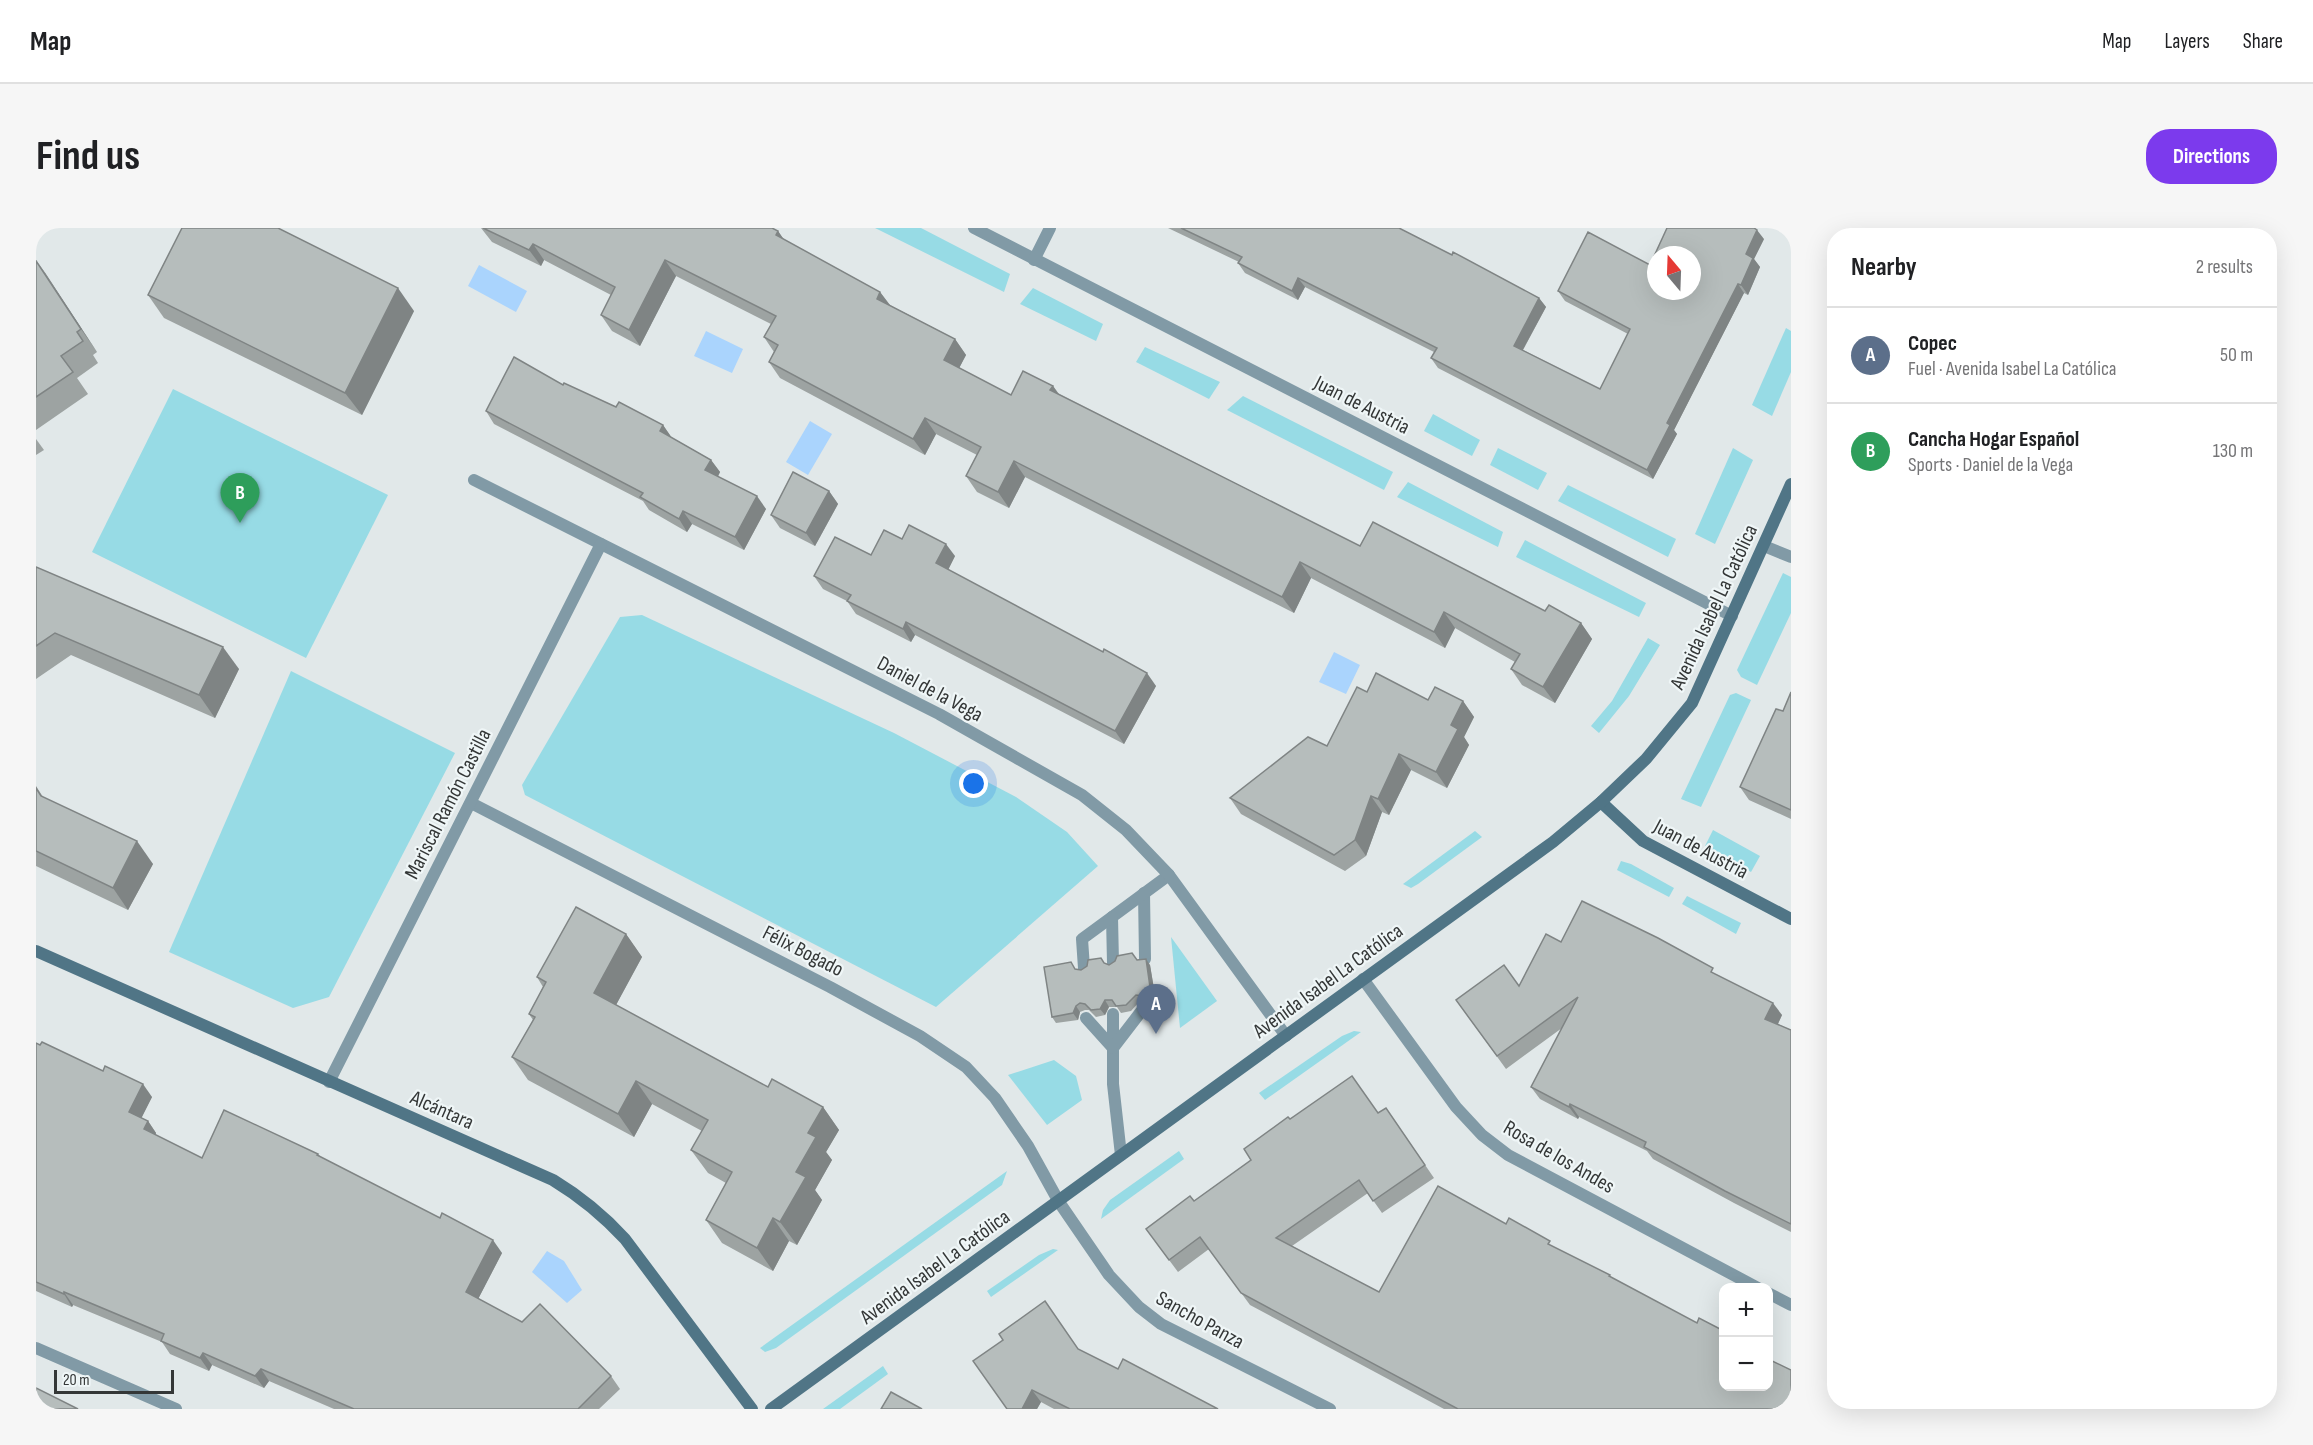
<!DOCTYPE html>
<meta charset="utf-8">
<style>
body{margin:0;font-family:"Sofia Sans Condensed",sans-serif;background:#f6f6f6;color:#202124}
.controls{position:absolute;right:18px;bottom:18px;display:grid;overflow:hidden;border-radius:12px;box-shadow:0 6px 24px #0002}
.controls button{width:54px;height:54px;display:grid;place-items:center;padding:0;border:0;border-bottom:2px solid #e0e0e0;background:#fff;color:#202124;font:30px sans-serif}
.compass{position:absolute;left:1611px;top:18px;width:54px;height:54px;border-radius:50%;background:#fff;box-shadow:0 6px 24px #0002;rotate:341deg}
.scale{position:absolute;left:18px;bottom:15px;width:120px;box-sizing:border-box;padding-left:6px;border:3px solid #343737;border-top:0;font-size:16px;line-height:21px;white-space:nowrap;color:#343737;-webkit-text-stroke:4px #eff6f7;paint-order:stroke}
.you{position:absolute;left:938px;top:556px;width:21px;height:21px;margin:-15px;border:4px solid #fff;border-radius:50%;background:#1a73e8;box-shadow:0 0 0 9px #1a73e833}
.badge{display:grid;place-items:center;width:39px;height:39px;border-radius:50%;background:#7c3aed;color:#fff;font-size:20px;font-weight:700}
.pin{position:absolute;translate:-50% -50px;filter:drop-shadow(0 2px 3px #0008)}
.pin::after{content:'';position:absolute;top:32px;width:21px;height:18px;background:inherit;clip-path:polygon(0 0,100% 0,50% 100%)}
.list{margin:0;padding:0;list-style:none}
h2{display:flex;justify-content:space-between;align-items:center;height:78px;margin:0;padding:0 24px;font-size:26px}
h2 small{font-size:20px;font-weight:400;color:#757577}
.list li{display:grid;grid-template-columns:39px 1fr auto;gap:18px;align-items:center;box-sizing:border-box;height:96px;padding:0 24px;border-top:2px solid #e0e0e0}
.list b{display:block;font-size:22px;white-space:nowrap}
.list p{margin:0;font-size:20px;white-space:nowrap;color:#757577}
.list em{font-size:20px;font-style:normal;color:#757577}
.map{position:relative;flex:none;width:1755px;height:1181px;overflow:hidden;border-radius:24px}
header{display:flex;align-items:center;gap:36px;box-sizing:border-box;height:84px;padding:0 30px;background:#fff;border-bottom:2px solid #e0e0e0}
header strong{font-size:28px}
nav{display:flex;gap:33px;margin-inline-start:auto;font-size:21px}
.intro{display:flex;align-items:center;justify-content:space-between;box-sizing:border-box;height:144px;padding:0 36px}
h1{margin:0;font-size:42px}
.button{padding:15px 27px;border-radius:24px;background:#7c3aed;color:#fff;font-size:21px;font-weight:700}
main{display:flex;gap:36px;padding:0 36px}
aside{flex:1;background:#fff;border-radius:24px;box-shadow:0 6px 24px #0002}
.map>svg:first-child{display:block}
</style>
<header>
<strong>Map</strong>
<nav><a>Map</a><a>Layers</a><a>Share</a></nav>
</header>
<div class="intro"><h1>Find us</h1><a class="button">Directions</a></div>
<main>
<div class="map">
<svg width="1755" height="1181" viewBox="0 0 1755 1181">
<rect width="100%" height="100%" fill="#e1e8e9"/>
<g fill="#97dbe5">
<path d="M 839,0 L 885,0 L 974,46 L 968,64 Z"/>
<path d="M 997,60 L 1067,96 L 1060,113 L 984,76 Z"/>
<path d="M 1750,100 L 1755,103 L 1755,144 L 1736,188 L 1716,177 Z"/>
<path d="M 1109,119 L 1184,154 L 1173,171 L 1100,134 Z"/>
<path d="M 137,161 L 352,267 L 270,430 L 56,324 Z"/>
<path d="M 1207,168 L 1357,244 L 1348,262 L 1191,182 Z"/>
<path d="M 1397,186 L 1444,212 L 1436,228 L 1388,203 Z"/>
<path d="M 1462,220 L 1511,245 L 1502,262 L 1454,237 Z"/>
<path d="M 1697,220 L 1717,232 L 1679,316 L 1659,306 Z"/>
<path d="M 1372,254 L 1467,304 L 1462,319 L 1361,269 Z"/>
<path d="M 1532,257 L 1640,311 L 1632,329 L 1522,273 Z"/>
<path d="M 1489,312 L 1610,375 L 1603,389 L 1480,329 Z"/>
<path d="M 1747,345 L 1755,349 L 1755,385 L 1721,457 L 1705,449 L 1701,442 Z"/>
<path d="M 606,387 L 858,505 L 980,569 L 1031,604 L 1062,638 L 900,779 L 489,567 L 486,557 L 584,389 Z"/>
<path d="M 1612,410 L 1624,417 L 1593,468 L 1563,505 L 1555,498 L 1576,473 Z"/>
<path d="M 255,443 L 419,525 L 293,769 L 257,780 L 133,724 Z"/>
<path d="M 1700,465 L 1715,472 L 1665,579 L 1645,571 L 1694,467 Z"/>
<path d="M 1677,602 L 1724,628 L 1715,644 L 1669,618 Z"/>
<path d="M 1439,603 L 1446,609 L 1382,656 L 1375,660 L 1367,656 Z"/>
<path d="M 1585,633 L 1595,636 L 1638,660 L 1633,669 L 1581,642 Z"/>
<path d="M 1651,668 L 1705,695 L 1700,706 L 1646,676 Z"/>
<path d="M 1135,709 L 1181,773 L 1144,800 Z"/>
<path d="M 1318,803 L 1325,804 L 1229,872 L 1223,865 L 1306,808 Z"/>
<path d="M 1018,832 L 1040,848 L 1046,872 L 1011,897 L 972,847 Z"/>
<path d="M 1143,923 L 1148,931 L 1065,991 L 1067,982 L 1074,972 Z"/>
<path d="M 971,943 L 966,957 L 740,1120 L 729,1124 L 724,1120 Z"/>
<path d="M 1017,1021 L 1022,1022 L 955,1069 L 951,1063 L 1003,1027 Z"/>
<path d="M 847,1138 L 852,1146 L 804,1181 L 787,1181 Z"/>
</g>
<g fill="#aad4fd">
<path d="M 443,37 L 491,63 L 480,84 L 432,58 Z"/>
<path d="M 670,103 L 707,121 L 696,145 L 658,128 Z"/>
<path d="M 774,193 L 796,206 L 772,247 L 750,234 Z"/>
<path d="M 1298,424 L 1324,437 L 1310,466 L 1283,454 Z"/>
<path d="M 511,1023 L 528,1033 L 546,1062 L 531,1075 L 496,1044 Z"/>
</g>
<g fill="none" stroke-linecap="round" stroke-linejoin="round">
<g stroke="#819aa6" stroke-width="12">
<path d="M 1108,665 L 1109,731"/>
<path d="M 1077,735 L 1076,689 L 1133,647"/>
<path d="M 1048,740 L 1046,711 L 1076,689"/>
<path d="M 1077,786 L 1077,856 L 1085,927"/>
<path d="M 1050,790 L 1077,820"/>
<path d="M 1077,820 L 1107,781"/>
</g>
<g stroke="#819aa6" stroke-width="12">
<path d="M 938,0 L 1696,388"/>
<path d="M 998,32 L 1014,0"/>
<path d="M 438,252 L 903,486 L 1046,567 L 1090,602 L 1133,647 L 1250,808"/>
<path d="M 1728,318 L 1755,329"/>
<path d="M 435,575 L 794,759 L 884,808 L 930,839 L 959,870 L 992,918 L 1023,974 L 1073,1047 L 1103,1079 L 1125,1096 L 1294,1181"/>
<path d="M 1327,751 L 1420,879 L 1446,907 L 1472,927 L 1722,1060"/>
<path d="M 293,854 L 565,316"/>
<path d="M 1732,1065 L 1755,1077"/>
<path d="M 0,1120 L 140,1181"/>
</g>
<g stroke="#507586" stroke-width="12">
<path d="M 1565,574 L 1607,613 L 1755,691"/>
<path d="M 0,723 L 517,952 C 545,969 567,987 589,1011 L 716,1181"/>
<path d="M 735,1181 L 1517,614 L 1565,574 L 1610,531 L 1656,475 L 1755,256"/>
</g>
</g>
<g fill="#9da3a2">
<path d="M 445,0 L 736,0 L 742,3 L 748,12 L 844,64 L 854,77 L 919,111 L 930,127 L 923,140 L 975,167 L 1017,158 L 1023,166 L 1324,318 L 1545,395 L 1556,411 L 1519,475 L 1486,457 L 1475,441 L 1479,434 L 1419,400 L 1409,420 L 1275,350 L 1258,385 L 989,249 L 973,280 L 941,264 L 930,248 L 941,227 L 900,206 L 889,227 L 744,150 L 733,134 L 738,124 L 728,109 L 735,96 L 640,48 L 604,118 L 576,103 L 565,87 L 575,67 L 508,32 L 505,38 L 456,14 Z"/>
<path d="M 1132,0 L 1363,0 L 1416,27 L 1503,70 L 1510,79 L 1487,122 L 1564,161 L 1592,106 L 1529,73 L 1522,63 L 1614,37 L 1728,11 L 1718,31 L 1724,39 L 1712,67 L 1708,65 L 1638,202 L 1641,206 L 1617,251 L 1402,140 L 1395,130 L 1398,124 L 1269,59 L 1262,72 L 1209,45 L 1202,35 L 1203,34 Z"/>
<path d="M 0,32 L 61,124 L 57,127 L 62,135 L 41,150 L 52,166 L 0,202 Z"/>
<path d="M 112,67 L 378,83 L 326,187 L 128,90 Z"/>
<path d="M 527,157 L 580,179 L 627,197 L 635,209 L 675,232 L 684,244 L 682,249 L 730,281 L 708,322 L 656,296 L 651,304 L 613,282 L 607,273 L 458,196 L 450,183 Z"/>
<path d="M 0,211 L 8,222 L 0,227 Z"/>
<path d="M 793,263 L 802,276 L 779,318 L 744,300 L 735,287 Z"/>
<path d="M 866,311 L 919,328 L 912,342 L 1120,458 L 1088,516 L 879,407 L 875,414 L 820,386 L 811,373 L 787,361 L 778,348 L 835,327 Z"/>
<path d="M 0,339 L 203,441 L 179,490 L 35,427 L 0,451 Z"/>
<path d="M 1331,464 L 1392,472 L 1427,473 L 1438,489 L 1428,509 L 1433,517 L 1411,560 L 1375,542 L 1353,587 L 1346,584 L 1330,628 L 1309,643 L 1205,586 L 1194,570 L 1291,518 Z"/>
<path d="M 1755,464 L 1755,591 L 1713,572 L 1704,559 L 1747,483 Z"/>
<path d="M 0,558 L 7,569 L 117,636 L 92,682 L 0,638 Z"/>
<path d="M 590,706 L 606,729 L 580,777 L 732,859 L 787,879 L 803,902 L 790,924 L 796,932 L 779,962 L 786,972 L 761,1017 L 753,1013 L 737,1043 L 686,1015 L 670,992 L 690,955 L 672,945 L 655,922 L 666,903 L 616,876 L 598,909 L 492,852 L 476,829 L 497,792 L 493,786 L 507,759 L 501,749 Z"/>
<path d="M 1525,714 L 1682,747 L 1746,787 L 1742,796 L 1755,802 L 1755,1004 L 1698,975 L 1617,931 L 1611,923 L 1543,889 L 1542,891 L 1504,871 L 1495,859 L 1526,800 L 1470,841 L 1420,772 L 1483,758 Z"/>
<path d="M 1101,732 L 1114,737 L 1121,779 L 1115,780 L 1111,774 L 1104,773 L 1095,783 L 1085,785 L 1081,779 L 1073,779 L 1069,787 L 1060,789 L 1053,782 L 1049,782 L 1044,784 L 1042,792 L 1020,795 L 1016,789 L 1039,741 L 1045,742 L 1068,735 L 1073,737 Z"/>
<path d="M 0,815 L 116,869 L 105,890 L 112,893 L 120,905 L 120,907 L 166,930 L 282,926 L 285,929 L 466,1025 L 442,1071 L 575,1148 L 584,1161 L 563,1181 L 298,1181 L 233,1153 L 228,1160 L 176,1137 L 173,1143 L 134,1126 L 126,1114 L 37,1077 L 36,1079 L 0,1063 Z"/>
<path d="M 1350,880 L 1398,950 L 1346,985 L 1332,965 L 1256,1018 L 1343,1064 L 1470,996 L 1519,1020 L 1576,1050 L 1755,1181 L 1408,1181 L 1214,1077 L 1173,1021 L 1142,1044 L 1110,1001 L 1158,973 L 1215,932 L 1254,891 L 1342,885 Z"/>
<path d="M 967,1112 L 1042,1121 L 1082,1141 L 1182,1181 L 1018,1181 L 1005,1174 L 1001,1181 L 971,1181 Z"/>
</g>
<g fill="#7f8484">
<path d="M 1721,2 L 1728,11 L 1718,31 L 1724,39 L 1712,67 L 1705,57 L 1710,26 Z"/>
<path d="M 742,3 L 753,19 L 740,7 Z"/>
<path d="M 497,16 L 508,32 L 505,38 L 493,22 Z"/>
<path d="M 0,32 L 10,46 L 61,124 L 45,101 Z"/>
<path d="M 629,32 L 640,48 L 604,118 L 593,102 Z"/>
<path d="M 1262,50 L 1269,59 L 1262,72 L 1256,63 Z"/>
<path d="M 1702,56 L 1708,65 L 1638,202 L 1641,206 L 1617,251 L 1611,242 L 1631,195 Z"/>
<path d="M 362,60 L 378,83 L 326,187 L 309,165 Z"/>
<path d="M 844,64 L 856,80 L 841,71 Z"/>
<path d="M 1503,70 L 1510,79 L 1484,127 L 1478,118 Z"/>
<path d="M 919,111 L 930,127 L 919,148 L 908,132 Z"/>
<path d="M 1017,158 L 1028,174 L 1014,162 Z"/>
<path d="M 889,190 L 900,206 L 889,227 L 877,211 Z"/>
<path d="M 627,197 L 636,210 L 624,203 Z"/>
<path d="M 675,232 L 684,244 L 678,255 L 669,242 Z"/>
<path d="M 978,233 L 989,249 L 973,280 L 962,264 Z"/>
<path d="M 793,263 L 802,276 L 779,318 L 770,305 Z"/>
<path d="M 721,268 L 730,281 L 708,322 L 699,309 Z"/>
<path d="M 647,283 L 656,296 L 651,304 L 643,291 Z"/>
<path d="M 910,316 L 919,328 L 909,348 L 900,335 Z"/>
<path d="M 1264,334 L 1275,350 L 1258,385 L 1246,369 Z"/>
<path d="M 1408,384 L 1419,400 L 1409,420 L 1398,404 Z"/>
<path d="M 870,394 L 879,407 L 875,414 L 867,401 Z"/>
<path d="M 1545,395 L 1556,411 L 1519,475 L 1507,459 Z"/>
<path d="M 187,419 L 203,441 L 179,490 L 163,467 Z"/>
<path d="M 1111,445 L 1120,458 L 1088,516 L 1079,503 Z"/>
<path d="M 1427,473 L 1438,489 L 1428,509 L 1433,517 L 1411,560 L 1400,544 L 1415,497 Z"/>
<path d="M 1363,526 L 1375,542 L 1353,587 L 1342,571 Z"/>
<path d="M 1335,568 L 1346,584 L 1330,628 L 1319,612 Z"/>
<path d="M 101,613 L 117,636 L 92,682 L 77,660 Z"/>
<path d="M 590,706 L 606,729 L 574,788 L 558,765 Z"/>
<path d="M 1110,731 L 1114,737 L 1121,779 L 1116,773 Z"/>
<path d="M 1069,772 L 1073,779 L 1069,787 L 1064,781 Z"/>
<path d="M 1737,775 L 1746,787 L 1738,804 L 1729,791 Z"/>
<path d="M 1040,778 L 1044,784 L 1042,792 L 1037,785 Z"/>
<path d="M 600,853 L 616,876 L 598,909 L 582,886 Z"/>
<path d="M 107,856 L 116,869 L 102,897 L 93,884 Z"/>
<path d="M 1534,876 L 1543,889 L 1542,891 L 1533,879 Z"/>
<path d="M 787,879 L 803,902 L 790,924 L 796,932 L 779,962 L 786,972 L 761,1017 L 744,994 L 772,905 Z"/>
<path d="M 112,893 L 120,905 L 116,913 L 108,901 Z"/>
<path d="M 737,990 L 753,1013 L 737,1043 L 721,1020 Z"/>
<path d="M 457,1012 L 466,1025 L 439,1077 L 430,1064 Z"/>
<path d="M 28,1064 L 37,1077 L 36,1079 L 28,1066 Z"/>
<path d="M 167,1125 L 176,1137 L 173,1143 L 164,1130 Z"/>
<path d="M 225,1141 L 233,1153 L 228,1160 L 219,1148 Z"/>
<path d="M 996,1162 L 1005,1174 L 1001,1181 L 986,1181 Z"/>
</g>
<g fill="#b6bdbc" stroke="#7f8484" stroke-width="1.5" fill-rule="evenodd">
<path d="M 146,0 L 242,0 L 362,60 L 309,165 L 112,67 Z"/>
<path d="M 447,0 L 736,0 L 742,3 L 740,7 L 844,64 L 841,71 L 919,111 L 908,132 L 975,167 L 987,143 L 1017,158 L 1014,162 L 1324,318 L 1337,294 L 1509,383 L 1513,377 L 1545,395 L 1507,459 L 1475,441 L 1484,426 L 1408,384 L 1398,404 L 1264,334 L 1246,369 L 978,233 L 962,264 L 930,248 L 945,219 L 889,190 L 877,211 L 733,134 L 742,117 L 728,109 L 740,88 L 629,32 L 593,102 L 565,87 L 579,59 L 497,16 L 493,22 Z"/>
<path d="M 1145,0 L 1363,0 L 1416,27 L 1417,24 L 1503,70 L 1478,118 L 1564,161 L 1594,101 L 1522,63 L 1552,4 L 1614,37 L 1631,0 L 1718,0 L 1721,2 L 1710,26 L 1717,30 L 1705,57 L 1702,56 L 1631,195 L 1634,197 L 1611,242 L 1395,130 L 1401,120 L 1262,50 L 1256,63 L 1202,35 L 1206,29 ZM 1620,27 L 1656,27 L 1656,63 L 1620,63 Z"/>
<path d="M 0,33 L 45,101 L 41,104 L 47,113 L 25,128 L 37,144 L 0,169 Z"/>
<path d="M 478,129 L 527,157 L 528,155 L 580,179 L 583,174 L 627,197 L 624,203 L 675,232 L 669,242 L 721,268 L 699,309 L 647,283 L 643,291 L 604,269 L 607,265 L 450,183 Z"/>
<path d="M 757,244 L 793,263 L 770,305 L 735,287 Z"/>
<path d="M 873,297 L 910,316 L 900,335 L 1067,424 L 1068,421 L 1111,445 L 1079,503 L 870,394 L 867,401 L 811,373 L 815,367 L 778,348 L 799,309 L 835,327 L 848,302 L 866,311 Z"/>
<path d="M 0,339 L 187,419 L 163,467 L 19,405 L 0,418 Z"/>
<path d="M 1340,445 L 1392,472 L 1399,459 L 1427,473 L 1415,497 L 1422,501 L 1400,544 L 1363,526 L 1342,571 L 1335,568 L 1319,612 L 1298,627 L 1194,570 L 1272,509 L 1291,518 L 1321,459 L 1331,464 Z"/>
<path d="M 1755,464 L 1755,582 L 1704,559 L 1740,481 L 1747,483 Z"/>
<path d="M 0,560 L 5,568 L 101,613 L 77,660 L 0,623 Z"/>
<path d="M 1546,673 L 1622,710 L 1677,740 L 1675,744 L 1737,775 L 1729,791 L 1755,802 L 1755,996 L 1689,963 L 1608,919 L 1610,914 L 1534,876 L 1533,879 L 1495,859 L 1542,769 L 1461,828 L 1420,772 L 1468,737 L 1483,758 L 1510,706 L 1525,714 Z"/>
<path d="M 540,679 L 590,706 L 558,765 L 732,859 L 736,851 L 787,879 L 772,905 L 780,909 L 760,944 L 770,949 L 744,994 L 737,990 L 721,1020 L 670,992 L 696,944 L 655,922 L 672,892 L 600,853 L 582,886 L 476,829 L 499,789 L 493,786 L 510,754 L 501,749 Z"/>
<path d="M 1096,725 L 1101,732 L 1110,731 L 1116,773 L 1110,774 L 1107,768 L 1100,767 L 1090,777 L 1080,778 L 1076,772 L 1069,772 L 1064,781 L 1055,782 L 1049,776 L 1044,775 L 1040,778 L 1037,785 L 1016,789 L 1008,739 L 1035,734 L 1039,741 L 1045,742 L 1051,738 L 1052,732 L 1065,730 L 1068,735 L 1073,737 L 1079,733 L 1081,728 Z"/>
<path d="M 6,814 L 67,843 L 69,838 L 107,856 L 93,884 L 112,893 L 108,901 L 166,930 L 188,882 L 282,926 L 281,927 L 404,990 L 406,985 L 457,1012 L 430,1064 L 486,1094 L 504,1076 L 575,1148 L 542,1181 L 318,1181 L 225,1141 L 219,1148 L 167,1125 L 164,1130 L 125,1113 L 128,1106 L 28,1064 L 28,1066 L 0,1054 L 0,815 L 4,817 Z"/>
<path d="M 1316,848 L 1342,885 L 1350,880 L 1389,937 L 1337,973 L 1323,952 L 1240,1010 L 1343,1064 L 1402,958 L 1470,996 L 1473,990 L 1514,1013 L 1512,1016 L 1574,1047 L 1573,1048 L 1661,1095 L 1663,1090 L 1688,1103 L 1688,1158 L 1732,1158 L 1732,1131 L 1755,1142 L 1755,1181 L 1422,1181 L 1205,1065 L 1164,1009 L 1133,1032 L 1110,1001 L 1154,968 L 1158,973 L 1215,932 L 1208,921 L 1252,889 L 1254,891 Z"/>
<path d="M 1009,1073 L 1042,1121 L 1082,1141 L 1087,1131 L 1182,1181 L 1034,1181 L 996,1162 L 986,1181 L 971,1181 L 937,1133 L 967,1112 L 963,1106 Z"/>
<path d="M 0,1160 L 42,1181 L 0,1181 Z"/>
<path d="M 855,1164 L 886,1181 L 845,1181 Z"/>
</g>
<g text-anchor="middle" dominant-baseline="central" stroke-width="4.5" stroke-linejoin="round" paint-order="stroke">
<g font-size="21" fill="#343737" stroke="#eff6f7">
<text transform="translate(1326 177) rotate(27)">Juan de Austria</text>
<text transform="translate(1678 379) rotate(-65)">Avenida Isabel La Católica</text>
<text transform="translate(894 461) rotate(28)">Daniel de la Vega</text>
<text transform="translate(412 576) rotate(-63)">Mariscal Ramón Castilla</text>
<text transform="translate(1665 621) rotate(28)">Juan de Austria</text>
<text transform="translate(767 723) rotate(27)">Félix Bogado</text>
<text transform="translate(1292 753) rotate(-36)">Avenida Isabel La Católica</text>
<text transform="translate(406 882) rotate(24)">Alcántara</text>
<text transform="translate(1523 929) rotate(30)">Rosa de los Andes</text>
<text transform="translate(899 1039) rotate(-36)">Avenida Isabel La Católica</text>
<text transform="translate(1164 1092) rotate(29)">Sancho Panza</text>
</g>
</g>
</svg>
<div class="controls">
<button>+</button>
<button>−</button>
</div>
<svg class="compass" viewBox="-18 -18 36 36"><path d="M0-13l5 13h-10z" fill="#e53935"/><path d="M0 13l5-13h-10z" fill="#757577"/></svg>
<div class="scale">20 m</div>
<div class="you"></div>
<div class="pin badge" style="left:1120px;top:806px;background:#5c6f8a">A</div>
<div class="pin badge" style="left:204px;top:295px;background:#2e9e5b">B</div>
</div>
<aside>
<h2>Nearby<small>2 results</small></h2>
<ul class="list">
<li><span class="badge" style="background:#5c6f8a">A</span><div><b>Copec</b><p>Fuel · Avenida Isabel La Católica</p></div><em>50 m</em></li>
<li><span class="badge" style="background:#2e9e5b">B</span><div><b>Cancha Hogar Español</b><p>Sports · Daniel de la Vega</p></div><em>130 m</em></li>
</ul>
</aside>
</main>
